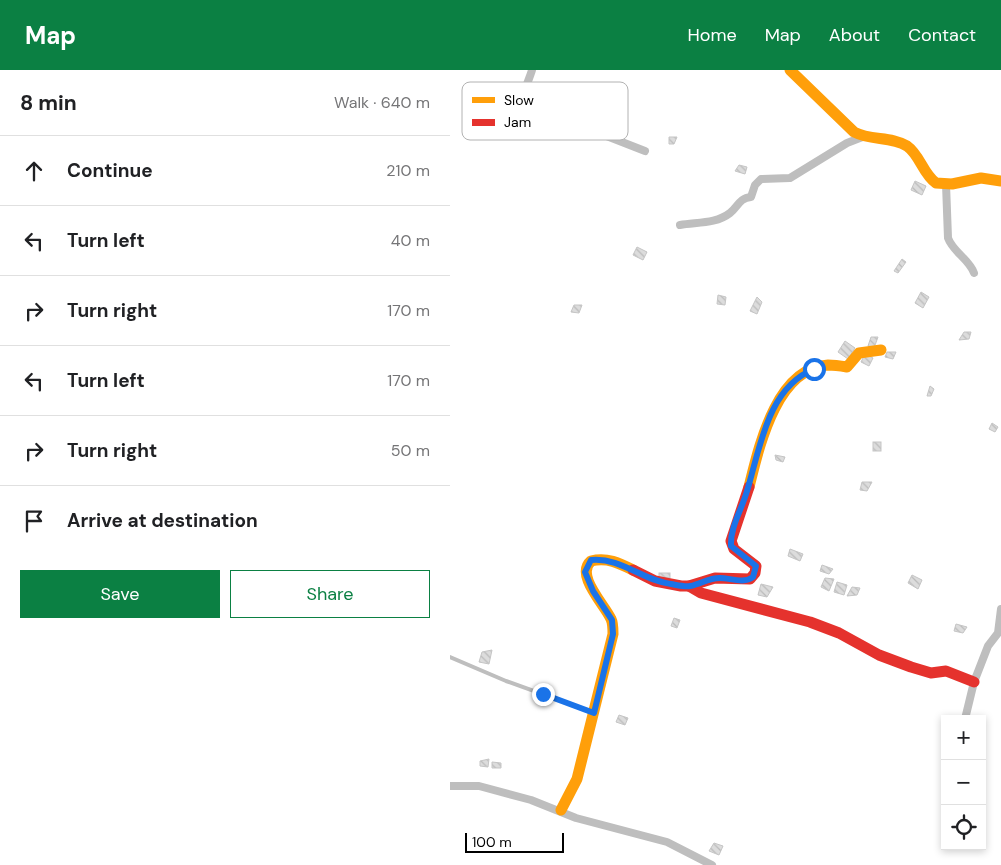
<!DOCTYPE html>
<meta charset="utf-8">
<style>
body{margin:0;font-family:"DM Sans",sans-serif;background:#f2f2f2;color:#202124}
.controls{position:absolute;right:15px;bottom:15px;display:grid;overflow:hidden;border-radius:0px;box-shadow:0 2px 8px #0003}
.controls button{width:45px;height:45px;display:grid;place-items:center;padding:0;border:0;border-bottom:1px solid #e0e0e0;background:#fff;color:#202124;font:25px sans-serif}
.scale{position:absolute;left:15px;bottom:12px;width:99px;box-sizing:border-box;padding-left:5px;border:2px solid #000;border-top:0;font-size:14px;line-height:18px;white-space:nowrap;color:#000;-webkit-text-stroke:4px #fff;paint-order:stroke}
.stop{position:absolute;width:15px;height:15px;margin:-11px;border:4px solid #1a73e8;border-radius:50%;background:#fff}
.stop.end{background:#1a73e8;border-color:#fff;box-shadow:0 1px 5px #0008}
.list{margin:0;padding:0;list-style:none}
h2{display:flex;justify-content:space-between;align-items:center;height:65px;margin:0;padding:0 20px;font-size:21px}
h2 small{font-size:16px;font-weight:400;color:#757577}
.list li{display:grid;grid-template-columns:32px 1fr auto;gap:15px;align-items:center;box-sizing:border-box;height:70px;padding:0 20px;border-top:1px solid #e0e0e0}
.list b{display:block;font-size:19px;white-space:nowrap}
.list em{font-size:16px;font-style:normal;color:#757577}
.actions{display:flex;gap:10px;padding:15px 20px}
.actions a{flex:1;padding:11px 0;border:1px solid #0b8043;border-radius:0px;text-align:center;font-size:18px;color:#0b8043}
.actions .main{background:#0b8043;color:#fff}
.icon{flex:none;width:28px;height:28px;fill:none;stroke:currentColor;stroke-width:2;stroke-linecap:round;stroke-linejoin:round}
.map{position:relative;flex:none;width:551px;height:795px;overflow:hidden}
header{display:flex;align-items:center;gap:30px;box-sizing:border-box;height:70px;padding:0 25px;background:#0b8043;color:#fff}
header strong{font-size:24px}
nav{display:flex;gap:28px;margin-inline-start:auto;font-size:18px}
main{display:flex}
aside{flex:1;background:#fff}
.map>svg:first-child{display:block}
</style>
<header>
<strong>Map</strong>
<nav><a>Home</a><a>Map</a><a>About</a><a>Contact</a></nav>
</header>
<main>
<aside>
<h2>8 min<small>Walk · 640 m</small></h2>
<ul class="list">
<li><svg class="icon" aria-label="ahead" viewBox="0 0 24 24"><path d="M12 20V5M6 11l6-6 6 6"/></svg><div><b>Continue</b></div><em>210 m</em></li>
<li><svg class="icon" aria-label="left" viewBox="0 0 24 24"><path d="M17 20v-9H6M10 6l-5 5 5 5"/></svg><div><b>Turn left</b></div><em>40 m</em></li>
<li><svg class="icon" aria-label="right" viewBox="0 0 24 24"><path d="M7 20v-9h11M14 6l5 5-5 5"/></svg><div><b>Turn right</b></div><em>170 m</em></li>
<li><svg class="icon" aria-label="left" viewBox="0 0 24 24"><path d="M17 20v-9H6M10 6l-5 5 5 5"/></svg><div><b>Turn left</b></div><em>170 m</em></li>
<li><svg class="icon" aria-label="right" viewBox="0 0 24 24"><path d="M7 20v-9h11M14 6l5 5-5 5"/></svg><div><b>Turn right</b></div><em>50 m</em></li>
<li><svg class="icon" aria-label="arrive" viewBox="0 0 24 24"><path d="M6 21V4h12l-3 4 3 4H6"/></svg><div><b>Arrive at destination</b></div></li>
</ul>
<div class="actions"><a class="main">Save</a><a>Share</a></div>
</aside>
<div class="map">
<svg width="551" height="795" viewBox="0 0 551 795">
<defs>
<pattern id="building-back-hatch" width="6" height="6" patternUnits="userSpaceOnUse" patternTransform="scale(1.25)"><rect width="6" height="6" fill="#dcdcdc"/><path d="M-1 5l2 2M0 0l6 6M5-1l2 2" fill="none" stroke="#bbb"/></pattern>
</defs>
<rect width="100%" height="100%" fill="#fff"/>
<g fill="url(#building-back-hatch)" stroke="#c5c5c5">
<path d="M 219,67 L 227,67 L 224,74 L 219,74 Z"/>
<path d="M 289,95 L 297,97 L 295,104 L 285,101 Z"/>
<path d="M 465,111 L 476,116 L 472,125 L 461,120 Z"/>
<path d="M 187,177 L 197,182 L 193,190 L 183,185 Z"/>
<path d="M 452,189 L 456,192 L 448,203 L 444,201 Z"/>
<path d="M 471,222 L 479,227 L 473,238 L 465,233 Z"/>
<path d="M 268,225 L 276,227 L 275,235 L 267,234 Z"/>
<path d="M 307,227 L 312,232 L 307,244 L 300,241 Z"/>
<path d="M 124,235 L 132,235 L 129,243 L 121,242 Z"/>
<path d="M 514,262 L 521,262 L 519,269 L 509,270 Z"/>
<path d="M 421,267 L 428,267 L 424,278 L 418,276 Z"/>
<path d="M 395,271 L 405,278 L 398,289 L 388,282 Z"/>
<path d="M 437,282 L 446,282 L 443,289 L 435,287 Z"/>
<path d="M 415,284 L 423,288 L 419,296 L 411,292 Z"/>
<path d="M 480,316 L 484,319 L 481,326 L 477,326 Z"/>
<path d="M 542,353 L 548,357 L 545,362 L 539,359 Z"/>
<rect x="423" y="372" width="8" height="9"/>
<path d="M 325,385 L 335,387 L 333,392 L 326,390 Z"/>
<path d="M 412,412 L 422,412 L 417,421 L 410,420 Z"/>
<path d="M 340,479 L 353,484 L 350,491 L 338,486 Z"/>
<path d="M 372,495 L 383,499 L 379,504 L 370,501 Z"/>
<rect x="209" y="503" width="11" height="5"/>
<path d="M 462,505 L 472,510 L 468,519 L 458,513 Z"/>
<path d="M 375,508 L 384,509 L 379,521 L 371,517 Z"/>
<path d="M 387,512 L 397,515 L 394,525 L 384,522 Z"/>
<path d="M 311,514 L 323,517 L 317,527 L 308,525 Z"/>
<path d="M 402,517 L 410,518 L 407,525 L 397,526 Z"/>
<path d="M 224,548 L 230,550 L 227,558 L 221,556 Z"/>
<path d="M 506,554 L 517,557 L 513,563 L 504,561 Z"/>
<path d="M 42,580 L 39,594 L 29,592 L 32,582 Z"/>
<path d="M 169,645 L 178,648 L 175,655 L 166,652 Z"/>
<path d="M 39,689 L 38,697 L 30,696 L 30,691 Z"/>
<path d="M 42,692 L 51,693 L 51,698 L 42,698 Z"/>
<path d="M 264,773 L 273,776 L 269,785 L 259,781 Z"/>
</g>
<g fill="none" stroke-linecap="round" stroke-linejoin="round">
<path stroke="#bebebe" stroke-width="4" d="M 0,587 L 56,611 L 142,642"/>
<g stroke="#bebebe" stroke-width="8">
<path d="M 82,0 C 79,11 70,25 77,35 L 195,81"/>
<path d="M 496,114 L 498,168 C 503,182 519,189 524,203"/>
<path d="M 230,155 C 247,152 266,154 280,143 C 288,137 289,128 301,127 L 305,115 L 311,109 L 340,108 L 397,73 L 415,66"/>
<path d="M 515,649 L 524,612 L 538,576 L 548,563 L 551,539"/>
<path d="M 0,716 L 29,716 L 81,730 L 126,748 L 217,772 L 262,795"/>
</g>
<g stroke="#ff9f0a" stroke-width="11">
<path d="M 340,0 L 404,62 C 421,71 441,66 457,76 C 470,85 473,104 486,113 L 502,114 L 531,108 L 551,111"/>
<path d="M 299,417 C 309,377 326,298 378,295 C 384,295 391,296 397,297 L 409,283 L 431,280"/>
<path d="M 111,740 L 127,709 L 163,564 C 163,559 163,553 161,549 C 154,534 125,505 141,491 C 157,487 169,493 183,500"/>
</g>
<g stroke="#e5322d" stroke-width="11">
<path d="M 183,500 L 205,511 L 231,516 L 239,516 L 265,508 L 300,509 L 305,503 L 306,496 L 284,479 L 281,471 L 299,417"/>
<path d="M 239,516 L 251,523 L 360,552 L 389,563 L 429,585 L 461,597 L 481,603 L 496,601 L 524,612"/>
</g>
</g>
<g fill="none" stroke-linecap="round" stroke-linejoin="round">
<path stroke="#1a73e8" stroke-width="6" d="M 93,624 L 144,643 L 163,564 L 162,550 L 143,521 L 135,502 L 141,490 C 171,487 193,511 221,514 C 227,515 235,517 240,516 C 251,514 258,508 270,508 C 280,508 294,514 303,507 L 306,496 L 281,476 C 280,457 292,439 297,421 C 310,379 317,318 364,299"/>
</g>
<rect x="12" y="12" width="166" height="58" rx="8" fill="#fff" stroke="#b2b2b2" stroke-width="1"/>
<rect x="22" y="27" width="23" height="6" fill="#ff9f0a"/>
<rect x="22" y="49" width="23" height="7" fill="#e5322d"/>
<g font-size="14" fill="#000">
<text x="54" y="35">Slow</text>
<text x="54" y="57">Jam</text>
</g>
</svg>
<div class="controls">
<button>+</button>
<button>−</button>
<button><svg class="icon" aria-label="locate" viewBox="0 0 24 24"><circle cx="12" cy="12" r="6"/><path d="M12 2v4M12 18v4M2 12h4M18 12h4"/></svg></button>
</div>
<div class="scale">100 m</div>
<div class="stop" style="left:364px;top:299px"></div>
<div class="stop end" style="left:93px;top:624px"></div>
</div>
</main>
